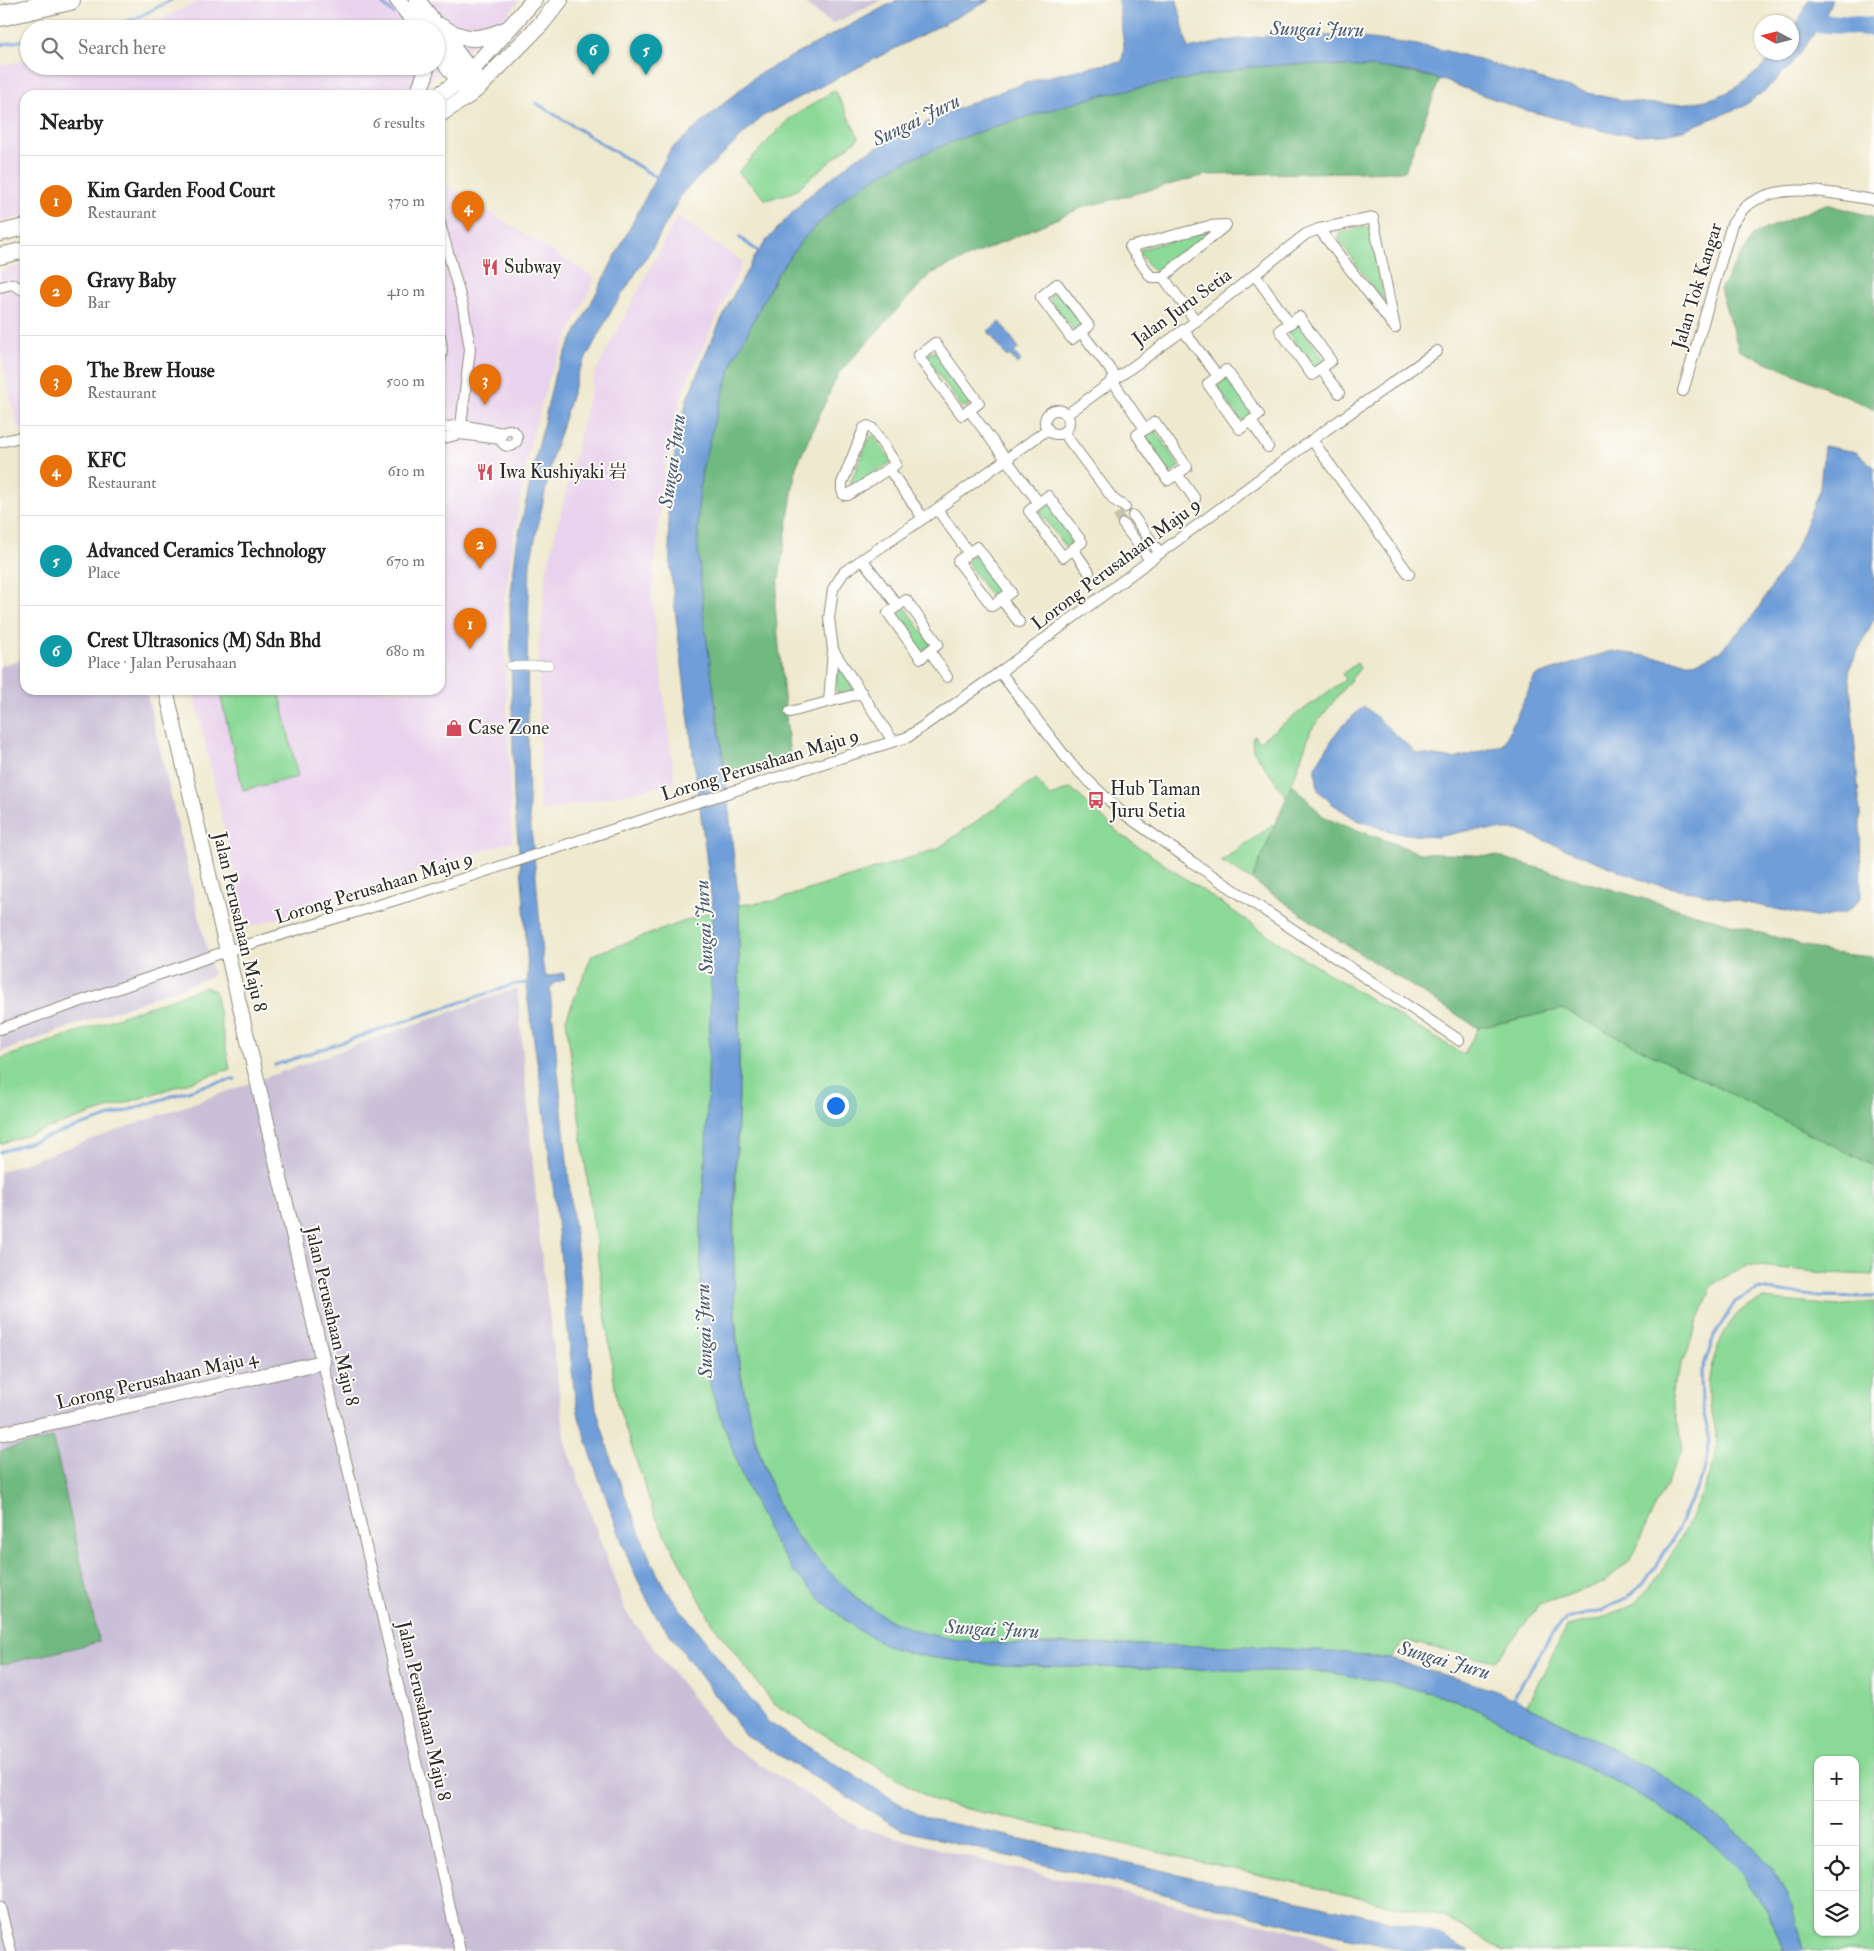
<!DOCTYPE html>
<meta charset="utf-8">
<style>
body{margin:0;font-family:"IM FELL Double Pica","Noto Serif SC",serif;background:#f2f2f2;color:#222}
.controls{position:absolute;right:15px;bottom:15px;display:grid;overflow:hidden;border-radius:10px;box-shadow:0 1px 4px #0004}
.controls button{width:45px;height:45px;display:grid;place-items:center;padding:0;border:0;border-bottom:1px solid #e0e0e0;background:#fff;color:#222;font:25px sans-serif}
.compass{position:absolute;left:1754px;top:15px;width:45px;height:45px;border-radius:50%;background:#fff;box-shadow:0 1px 4px #0004;rotate:277deg}
.you{position:absolute;left:835px;top:1105px;width:18px;height:18px;margin:-12px;border:4px solid #fff;border-radius:50%;background:#1a73e8;box-shadow:0 0 0 8px #1a73e833}
.badge{display:grid;place-items:center;width:32px;height:32px;border-radius:50%;background:#d1495b;color:#fff;font-size:16px;font-weight:700}
.pin{position:absolute;translate:-50% -41px;filter:drop-shadow(0 1px 2px #0008)}
.pin::after{content:'';position:absolute;top:26px;width:18px;height:15px;background:inherit;clip-path:polygon(0 0,100% 0,50% 100%)}
.list{margin:0;padding:0;list-style:none}
h2{display:flex;justify-content:space-between;align-items:center;height:65px;margin:0;padding:0 20px;font-size:21px}
h2 small{font-size:16px;font-weight:400;color:#767676}
.list li{display:grid;grid-template-columns:32px 1fr auto;gap:15px;align-items:center;box-sizing:border-box;height:90px;padding:0 20px;border-top:1px solid #e0e0e0}
.list b{display:block;font-size:19px;white-space:nowrap}
.list p{margin:0;font-size:16px;white-space:nowrap;color:#767676}
.list em{font-size:16px;font-style:normal;color:#767676}
.icon{flex:none;width:28px;height:28px;fill:none;stroke:currentColor;stroke-width:2;stroke-linecap:round;stroke-linejoin:round}
.map{position:relative;flex:none;width:1874px;height:1951px;overflow:hidden}
.search{position:absolute;background:#fff;box-shadow:0 1px 4px #0004;left:20px;top:20px;width:425px;height:55px;display:flex;align-items:center;gap:12px;box-sizing:border-box;padding:0 18px;border-radius:28px;color:#767676;font-size:19px}
.panel{position:absolute;background:#fff;box-shadow:0 1px 4px #0004;left:20px;top:90px;width:425px;height:605px;border-radius:15px}
.map>svg:first-child{display:block}
</style>
<div class="map">
<svg width="1874" height="1951" viewBox="0 0 1874 1951">
<rect width="100%" height="100%" fill="#fdfcf7"/>
<filter id="ink" filterUnits="userSpaceOnUse"><feTurbulence type="fractalNoise" baseFrequency=".02" numOctaves="2"/><feDisplacementMap in="SourceGraphic" scale="10" xChannelSelector="R" yChannelSelector="G"/><feConvolveMatrix kernelMatrix="1 2 1 2 8 2 1 2 1" color-interpolation-filters="sRGB"/></filter>
<filter id="wash" filterUnits="userSpaceOnUse"><feTurbulence type="fractalNoise" baseFrequency=".0096" numOctaves="4" result="noise"/><feDisplacementMap in="SourceGraphic" scale="20" xChannelSelector="R" yChannelSelector="G"/><feGaussianBlur stdDeviation="1.12" result="paint"/><feColorMatrix in="noise" values="0 0 0 0 0 0 0 0 0 0 0 0 0 0 0 0 0 1.4 0 .05"/><feComposite in="paint" operator="in"/></filter>
<g filter="url(#wash)">
<rect width="100%" height="100%" fill="#efe9cf"/>
<g fill="#e9d2ed">
<path d="M 202,0 L 519,0 L 506,16 L 413,95 L 25,95 L 25,216 L 0,222 L 0,65 L 29,60 L 29,66 L 436,66 L 436,29 L 140,29 Z"/>
<path d="M 440,181 L 595,278 L 549,377 L 527,457 L 503,606 L 512,841 L 247,928 L 193,690 L 440,690 Z"/>
<path d="M 677,217 L 743,262 L 684,388 L 664,465 L 652,598 L 675,783 L 540,812 L 539,646 L 547,569 L 595,373 Z"/>
<path d="M 19,266 L 25,270 L 25,428 L 18,429 L 0,351 L 0,271 Z"/>
</g>
<g fill="#c9bfd7">
<path d="M 799,0 L 882,0 L 832,24 Z"/>
<path d="M 25,659 L 25,690 L 146,690 L 213,976 L 0,1052 L 0,666 Z"/>
<path d="M 517,988 L 540,1242 L 566,1445 L 626,1612 L 728,1744 L 858,1827 L 999,1865 L 1305,1934 L 1347,1951 L 0,1951 L 0,1172 Z"/>
</g>
<g fill="#8bd997" stroke="#5b8261" fill-rule="evenodd">
<path d="M 835,90 L 859,138 L 793,192 L 766,200 L 738,172 L 788,120 Z"/>
<path d="M 1369,226 L 1371,228 L 1384,303 L 1339,240 L 1339,233 Z"/>
<path d="M 1214,229 L 1159,273 L 1154,272 L 1140,254 L 1141,249 Z"/>
<path d="M 1058,292 L 1081,324 L 1079,330 L 1074,330 L 1049,299 L 1052,293 Z"/>
<path d="M 1299,324 L 1324,360 L 1320,365 L 1313,368 L 1288,333 L 1292,326 Z"/>
<path d="M 929,352 L 935,352 L 970,401 L 968,406 L 962,407 L 927,359 Z"/>
<path d="M 1227,377 L 1252,413 L 1247,418 L 1241,421 L 1216,386 L 1220,379 Z"/>
<path d="M 1155,430 L 1179,466 L 1175,471 L 1169,473 L 1143,438 L 1147,431 Z"/>
<path d="M 873,435 L 892,461 L 854,488 L 850,483 L 869,439 Z"/>
<path d="M 1051,503 L 1076,539 L 1071,544 L 1065,547 L 1040,512 L 1044,505 Z"/>
<path d="M 978,555 L 1002,591 L 998,596 L 992,598 L 967,563 L 970,556 Z"/>
<path d="M 906,608 L 931,644 L 927,649 L 920,651 L 895,616 L 899,609 Z"/>
<path d="M 1357,663 L 1360,668 L 1311,730 L 1287,798 L 1253,750 L 1252,739 L 1254,735 L 1258,742 L 1346,679 L 1342,674 Z"/>
<path d="M 836,664 L 855,690 L 837,694 Z"/>
<path d="M 219,690 L 279,690 L 298,777 L 243,790 Z"/>
<path d="M 1036,779 L 1050,797 L 1071,788 L 1120,834 L 1287,948 L 1413,1025 L 1464,1054 L 1478,1028 L 1562,1009 L 1874,1166 L 1874,1275 L 1825,1273 L 1750,1265 L 1713,1283 L 1671,1392 L 1683,1449 L 1630,1560 L 1603,1583 L 1539,1605 L 1496,1661 L 1404,1641 L 1391,1659 C 1291,1645 1191,1646 1091,1644 C 1036,1643 979,1647 925,1634 C 890,1625 860,1602 834,1577 C 814,1557 795,1538 782,1513 C 774,1499 769,1481 764,1465 C 720,1340 736,1220 739,1091 C 740,1029 739,967 739,905 L 774,901 L 937,849 Z"/>
<path d="M 1276,823 L 1252,880 L 1221,861 Z"/>
<path d="M 713,911 L 706,1148 L 700,1234 L 702,1336 L 711,1389 L 742,1476 L 770,1535 L 794,1572 L 822,1601 L 858,1630 L 896,1650 L 935,1658 L 992,1665 L 1328,1672 L 1391,1683 L 1451,1698 L 1495,1718 L 1641,1796 L 1707,1838 L 1741,1872 L 1768,1911 L 1783,1951 L 1503,1951 L 1442,1916 L 936,1802 L 774,1704 L 714,1626 L 654,1514 L 617,1403 L 566,1019 L 592,955 Z"/>
<path d="M 205,987 L 215,991 L 230,1069 L 0,1144 L 0,1059 Z"/>
<path d="M 1763,1299 L 1836,1306 L 1874,1302 L 1874,1951 L 1803,1951 L 1792,1906 L 1783,1886 L 1773,1870 L 1748,1842 L 1705,1805 L 1653,1770 L 1527,1705 L 1567,1626 C 1589,1621 1615,1617 1634,1603 C 1663,1582 1712,1482 1717,1447 C 1719,1430 1708,1408 1708,1391 C 1708,1368 1720,1335 1735,1317 C 1741,1308 1754,1303 1763,1299 ZM 1818,1760 L 1855,1760 L 1855,1932 L 1818,1932 Z"/>
</g>
<g fill="#70b980" stroke="#4e7256">
<path d="M 1297,64 L 1386,68 L 1440,79 L 1405,171 L 1206,175 L 1081,208 L 930,274 L 838,374 L 796,467 L 775,605 L 790,758 L 725,774 L 704,620 L 698,548 L 698,508 L 702,470 L 714,422 L 734,359 L 777,274 L 805,237 L 849,194 L 893,167 L 946,144 L 993,127 L 1101,95 L 1251,67 Z"/>
<path d="M 1826,204 L 1874,217 L 1874,409 L 1739,350 L 1720,289 L 1754,234 Z"/>
<path d="M 1292,784 L 1325,818 L 1420,853 L 1497,856 L 1830,953 L 1874,957 L 1874,1166 L 1562,1009 L 1478,1028 L 1334,937 L 1252,880 Z"/>
<path d="M 53,1438 L 99,1642 L 0,1665 L 0,1451 Z"/>
</g>
<g fill="#6f9ed8" stroke="#4d6482">
<path d="M 897,0 L 990,0 L 763,116 L 683,192 L 653,247 L 613,308 L 579,371 L 553,455 L 530,563 L 527,659 L 529,811 L 536,875 L 543,967 L 546,977 L 563,973 L 565,979 L 553,984 L 550,990 L 571,1201 L 596,1408 L 612,1462 L 650,1559 L 663,1585 L 678,1606 L 768,1722 L 908,1809 L 927,1818 L 1411,1926 L 1437,1934 L 1469,1951 L 1410,1951 L 1294,1926 L 902,1830 L 745,1735 L 654,1613 L 631,1566 L 596,1470 L 579,1417 L 574,1390 L 555,1202 L 541,1086 L 527,995 L 528,972 L 523,890 L 514,800 L 510,602 L 517,542 L 555,373 L 670,150 L 757,75 Z"/>
<path d="M 1118,0 L 1177,0 L 1188,49 C 1208,45 1228,40 1248,38 C 1301,31 1364,37 1417,45 C 1508,59 1626,126 1716,97 C 1738,90 1761,70 1776,53 L 1792,52 L 1792,33 L 1804,11 L 1808,0 L 1832,0 L 1822,23 L 1789,67 L 1768,88 L 1744,106 L 1683,130 L 1664,134 L 1639,135 L 1608,132 L 1518,108 L 1440,79 L 1416,73 L 1386,68 L 1297,64 L 1251,67 L 1101,95 L 993,127 L 946,144 L 893,167 L 849,194 L 805,237 L 777,274 L 734,359 L 714,422 L 702,470 L 698,508 L 698,548 L 704,620 L 725,774 L 739,905 L 739,1091 L 733,1225 L 735,1320 L 740,1373 L 756,1443 L 780,1511 L 802,1544 L 855,1597 L 891,1621 L 923,1633 L 952,1639 L 1006,1644 L 1246,1646 L 1347,1653 L 1391,1659 L 1491,1689 L 1513,1698 L 1653,1770 L 1705,1805 L 1748,1842 L 1773,1870 L 1783,1886 L 1792,1906 L 1803,1951 L 1783,1951 L 1768,1911 L 1741,1872 L 1707,1838 L 1641,1796 L 1495,1718 L 1451,1698 L 1391,1683 L 1328,1672 L 992,1665 L 935,1658 L 896,1650 L 858,1630 L 822,1601 L 794,1572 L 770,1535 L 742,1476 L 711,1389 L 702,1336 L 700,1234 L 706,1148 L 713,911 L 677,626 L 670,562 L 668,514 L 675,453 L 687,399 L 707,350 L 729,303 L 754,258 L 767,240 L 805,199 L 856,158 L 932,120 L 985,97 L 1038,79 L 1100,65 L 1122,62 L 1124,46 Z"/>
<path d="M 1000,322 L 1019,348 L 1014,352 L 1021,361 L 1017,364 L 1010,355 L 1007,357 L 988,331 Z"/>
<path d="M 1824,446 L 1856,452 L 1874,467 L 1874,619 L 1849,669 L 1860,811 L 1861,898 L 1845,913 L 1819,918 L 1650,883 L 1518,830 L 1471,830 L 1437,837 L 1396,833 L 1357,820 L 1331,803 L 1318,790 L 1315,767 L 1338,730 L 1364,706 L 1416,753 L 1454,759 L 1503,745 L 1535,676 L 1611,651 L 1694,663 L 1719,652 L 1752,618 L 1797,546 L 1820,488 Z"/>
</g>
<g fill="none" stroke-linecap="round" stroke-linejoin="round">
<g stroke="#6f9ed8" stroke-width="3">
<path d="M 378,0 L 394,14"/>
<path d="M 74,29 C 87,25 100,28 113,26 C 133,21 152,10 171,0"/>
<path d="M 0,45 L 29,39"/>
<path d="M 536,103 L 659,179"/>
<path d="M 739,237 L 760,253"/>
<path d="M 275,1065 L 515,984 L 531,983"/>
<path d="M 0,1152 L 206,1085 L 235,1079"/>
<path d="M 1512,1700 L 1552,1634 L 1566,1619 L 1602,1610 L 1627,1598 L 1644,1583 L 1671,1543 L 1704,1472 L 1710,1440 L 1702,1406 L 1701,1374 L 1714,1336 L 1735,1302 L 1758,1289 L 1813,1296 L 1874,1297"/>
</g>
<path stroke="#6f9ed8" stroke-width="19" d="M 1808,22 L 1874,27"/>
</g>
</g>
<g filter="url(#ink)">
<g fill="none" stroke-linecap="round" stroke-linejoin="round">
<path stroke="#c8c3ae" stroke-width="10" stroke-dasharray="10 5" stroke-linecap="butt" d="M 1117,513 L 1123,524"/>
<g stroke="#8d8a7d" stroke-width="9">
<path id="pedestrian" d="M 510,666 L 549,665"/>
</g>
<g stroke="#8d8a7d" stroke-width="12">
<g id="minor">
<path d="M 440,224 L 463,306 L 470,349 L 460,434"/>
<path d="M 1226,225 L 1163,277 L 1151,277 L 1130,247 L 1209,226 Z"/>
<path d="M 1319,229 L 1393,325"/>
<path d="M 1255,275 L 1290,324"/>
<path d="M 1163,277 L 1196,321"/>
<path d="M 1057,284 L 1089,326 L 1072,339 L 1041,297 Z"/>
<path d="M 0,287 L 12,284 L 25,291"/>
<path d="M 1299,317 L 1331,361 L 1312,375 L 1280,330 Z"/>
<path d="M 1183,330 L 1218,376"/>
<path d="M 1081,332 L 1116,377"/>
<path d="M 440,335 L 442,350 L 440,362"/>
<path d="M 935,343 L 979,403 L 962,415 L 918,356 Z"/>
<path d="M 1321,369 L 1339,393"/>
<path d="M 1226,370 L 1259,415 L 1240,429 L 1208,384 Z"/>
<path d="M 1112,380 L 1145,429"/>
<path d="M 1683,391 L 1732,224 C 1737,218 1742,208 1749,204 C 1784,180 1835,194 1874,200"/>
<path d="M 969,410 L 1039,503"/>
<circle cx="1057" cy="422" r="12"/>
<path d="M 1066,415 L 1196,321 L 1306,234 L 1319,229 L 1373,218 L 1395,328"/>
<path d="M 1251,421 L 1268,447"/>
<path d="M 1155,422 L 1187,467 L 1168,480 L 1137,435 Z"/>
<path d="M 868,426 L 872,428 L 896,464 L 848,495 L 844,495 L 842,490 L 842,483 L 864,428 Z"/>
<path d="M 440,428 L 461,425 L 503,433"/>
<circle cx="509" cy="438" r="8"/>
<path d="M 1063,432 L 1114,500 L 1125,507"/>
<path d="M 440,439 L 460,434 L 501,439"/>
<path d="M 1312,440 L 1409,574"/>
<path d="M 0,442 L 25,436"/>
<path d="M 889,469 L 923,518"/>
<path d="M 1177,474 L 1195,499"/>
<path d="M 1048,496 L 1082,542 L 1063,557 L 1029,511 Z"/>
<path d="M 937,509 L 969,553"/>
<path d="M 1133,516 L 1160,553"/>
<path d="M 1123,524 L 1150,560"/>
<path d="M 977,547 L 1011,592 L 992,606 L 958,561 Z"/>
<path d="M 1073,549 L 1089,572"/>
<path d="M 862,559 L 898,606"/>
<path d="M 1001,599 L 1019,622"/>
<path d="M 906,600 L 938,644 L 921,658 L 888,613 Z"/>
<path d="M 833,650 L 893,741"/>
<path d="M 930,651 L 947,677"/>
<path d="M 1000,672 L 1071,764 L 1120,811 L 1192,862 L 1459,1040"/>
<path d="M 829,702 L 833,650 L 829,618 L 833,589 L 844,572 L 937,509 L 1048,429"/>
<path d="M 790,712 L 862,693"/>
<path d="M 0,1029 L 227,951 L 425,891 L 685,806 L 908,737 L 1000,672 L 1312,440 L 1437,351"/>
<path d="M 323,1362 L 460,1951"/>
<path d="M 0,1907 L 11,1951"/>
</g>
</g>
<g stroke="#8d8a7d" stroke-width="16">
<path id="tertiary" d="M 0,1434 L 323,1362 L 166,690"/>
</g>
<g stroke="#8d8a7d" stroke-width="18">
<g id="primary">
<path d="M 398,0 L 420,29"/>
<path d="M 417,0 L 477,80"/>
<path d="M 440,26 C 464,42 479,41 505,30"/>
<path d="M 436,50 L 465,89"/>
<path d="M 418,95 L 425,75 L 426,66"/>
<path d="M 439,95 L 460,81 L 470,72 L 534,0"/>
<path d="M 440,114 L 469,95 L 481,85 L 541,24 L 560,0"/>
<path d="M 0,233 L 25,227"/>
<path d="M 0,256 L 25,250"/>
</g>
</g>
<g stroke="#8d8a7d" stroke-width="22">
<path id="motorway" d="M 0,16 L 70,0"/>
</g>
<use href="#pedestrian" stroke="#fff" stroke-width="8"/>
<use href="#minor" stroke="#fff" stroke-width="10"/>
<use href="#tertiary" stroke="#fff" stroke-width="14"/>
<use href="#primary" stroke="#fff" stroke-width="16"/>
<use href="#motorway" stroke="#fff" stroke-width="20"/>
</g>
</g>
<defs>
<g id="restaurant-bare" transform="scale(1.35)"><path d="M-5-6h1v4h1v-4h1v4h1v-4h1v5L-1.5 .5V6h-2V.5L-5-1ZM5-6V6H3V1.5H1.5Q1.5-4 5-6Z" fill="#d1495b" stroke="#fdfcf7" stroke-width="2.5" paint-order="stroke"/></g>
<g id="shop-bare" transform="scale(1.35)"><path d="M-5-2.5h2.3a2.7 3.5 0 0 1 5.4 0H5L5.5 6h-11ZM-1.5-2.5h3a1.5 2.3 0 0 0-3 0Z" fill="#d1495b" stroke="#fdfcf7" stroke-width="2.5" paint-order="stroke"/></g>
<g id="bus-bare" transform="scale(1.35)"><path d="M-5-6H5V4H4V6H2V4H-2V6H-4V4H-5ZM-3.5-4V0h7V-4ZM-3.5 1.2v1.5H-2V1.2ZM2 1.2v1.5H3.5V1.2Z" fill="#d1495b" stroke="#fdfcf7" stroke-width="2.5" paint-order="stroke"/></g>
</defs>
<g fill-rule="evenodd">
<use href="#restaurant-bare" x="490" y="267"/>
<use href="#restaurant-bare" x="485" y="472"/>
<use href="#shop-bare" x="454" y="728"/>
<use href="#bus-bare" x="1096" y="800"/>
</g>
<g text-anchor="middle" dominant-baseline="central" stroke-width="4" stroke-linejoin="round" paint-order="stroke">
<g font-size="19" fill="#2b2b2b" stroke="#fdfcf7" text-anchor="start">
<text x="504" y="267">Subway</text>
<text x="499" y="472">Iwa Kushiyaki 岩</text>
<text x="468" y="728">Case Zone</text>
<text x="1110" y="789">Hub Taman<tspan x="1110" dy="22">Juru Setia</tspan></text>
</g>
<g font-size="19" fill="#2b2b2b" stroke="#fdfcf7">
<text transform="translate(1697 286) rotate(-73)">Jalan Tok Kangar</text>
<text transform="translate(1182 307) rotate(-36)">Jalan Juru Setia</text>
<text transform="translate(1116 564) rotate(-37)">Lorong Perusahaan Maju 9</text>
<text transform="translate(760 765) rotate(-17)">Lorong Perusahaan Maju 9</text>
<text transform="translate(374 888) rotate(-17)">Lorong Perusahaan Maju 9</text>
<text transform="translate(240 922) rotate(77)">Jalan Perusahaan Maju 8</text>
<text transform="translate(332 1316) rotate(77)">Jalan Perusahaan Maju 8</text>
<text transform="translate(157 1380) rotate(-13)">Lorong Perusahaan Maju 4</text>
<text transform="translate(424 1711) rotate(77)">Jalan Perusahaan Maju 8</text>
</g>
<g font-size="20" font-style="italic" fill="#465970" stroke="#fdfcf7">
<text transform="translate(1317 29) rotate(1)">Sungai Juru</text>
<text transform="translate(916 120) rotate(-26)">Sungai Juru</text>
<text transform="translate(672 461) rotate(-82)">Sungai Juru</text>
<text transform="translate(704 927) rotate(-93)">Sungai Juru</text>
<text transform="translate(704 1331) rotate(-92)">Sungai Juru</text>
<text transform="translate(992 1629) rotate(3)">Sungai Juru</text>
<text transform="translate(1444 1660) rotate(16)">Sungai Juru</text>
</g>
</g>
</svg>
<div class="controls">
<button>+</button>
<button>−</button>
<button><svg class="icon" aria-label="locate" viewBox="0 0 24 24"><circle cx="12" cy="12" r="6"/><path d="M12 2v4M12 18v4M2 12h4M18 12h4"/></svg></button>
<button><svg class="icon" aria-label="layers" viewBox="0 0 24 24"><path d="M12 4l9 5-9 5-9-5zM3 14l9 5 9-5"/></svg></button>
</div>
<svg class="compass" viewBox="-18 -18 36 36"><path d="M0-13l5 13h-10z" fill="#e53935"/><path d="M0 13l5-13h-10z" fill="#767676"/></svg>
<div class="you"></div>
<div class="pin badge" style="left:470px;top:649px;background:#e8710a">1</div>
<div class="pin badge" style="left:480px;top:569px;background:#e8710a">2</div>
<div class="pin badge" style="left:485px;top:405px;background:#e8710a">3</div>
<div class="pin badge" style="left:468px;top:232px;background:#e8710a">4</div>
<div class="pin badge" style="left:646px;top:75px;background:#0f9aa8">5</div>
<div class="pin badge" style="left:593px;top:75px;background:#0f9aa8">6</div>
<div class="search"><svg class="icon" aria-label="search" viewBox="0 0 24 24"><circle cx="10" cy="10" r="6"/><path d="M15 15l6 6"/></svg>Search here</div>
<section class="panel">
<h2>Nearby<small>6 results</small></h2>
<ul class="list">
<li><span class="badge" style="background:#e8710a">1</span><div><b>Kim Garden Food Court</b><p>Restaurant</p></div><em>370 m</em></li>
<li><span class="badge" style="background:#e8710a">2</span><div><b>Gravy Baby</b><p>Bar</p></div><em>410 m</em></li>
<li><span class="badge" style="background:#e8710a">3</span><div><b>The Brew House</b><p>Restaurant</p></div><em>500 m</em></li>
<li><span class="badge" style="background:#e8710a">4</span><div><b>KFC</b><p>Restaurant</p></div><em>610 m</em></li>
<li><span class="badge" style="background:#0f9aa8">5</span><div><b>Advanced Ceramics Technology</b><p>Place</p></div><em>670 m</em></li>
<li><span class="badge" style="background:#0f9aa8">6</span><div><b>Crest Ultrasonics (M) Sdn Bhd</b><p>Place · Jalan Perusahaan</p></div><em>680 m</em></li>
</ul>
</section>
</div>
